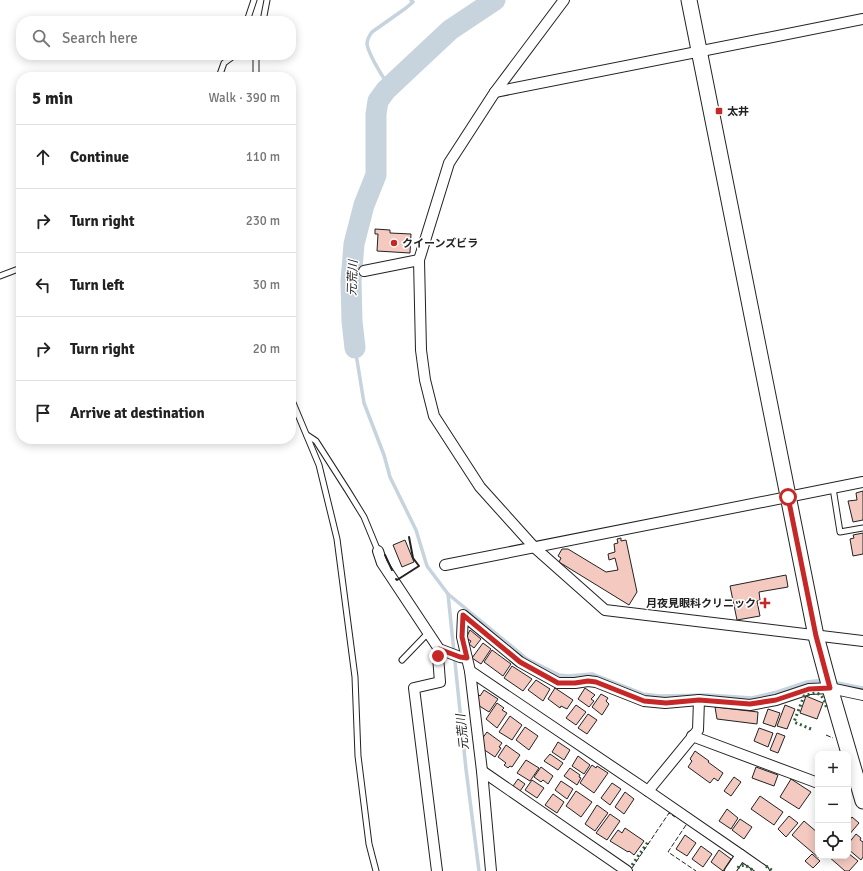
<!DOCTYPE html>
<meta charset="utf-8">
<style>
body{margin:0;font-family:Signika,"Noto Sans JP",sans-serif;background:#f6f6f6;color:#222}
.controls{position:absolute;right:12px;bottom:12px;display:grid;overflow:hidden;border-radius:8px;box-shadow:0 2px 10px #0003}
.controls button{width:36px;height:36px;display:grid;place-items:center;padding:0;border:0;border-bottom:1px solid #e0e0e0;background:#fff;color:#222;font:20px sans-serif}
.stop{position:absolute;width:12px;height:12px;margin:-9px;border:3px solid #c62828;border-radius:50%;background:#fff}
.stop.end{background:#c62828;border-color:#fff;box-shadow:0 1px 4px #0008}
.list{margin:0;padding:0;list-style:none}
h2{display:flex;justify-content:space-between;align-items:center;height:52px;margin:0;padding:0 16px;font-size:17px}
h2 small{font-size:13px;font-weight:400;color:#767676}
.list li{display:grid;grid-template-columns:26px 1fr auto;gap:12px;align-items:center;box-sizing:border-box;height:64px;padding:0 16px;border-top:1px solid #e0e0e0}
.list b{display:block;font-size:15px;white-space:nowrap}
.list em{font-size:13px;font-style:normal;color:#767676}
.icon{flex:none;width:22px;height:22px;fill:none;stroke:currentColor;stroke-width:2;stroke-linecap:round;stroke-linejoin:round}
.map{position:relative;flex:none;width:863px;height:871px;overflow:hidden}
.search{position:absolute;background:#fff;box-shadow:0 2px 10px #0003;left:16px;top:16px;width:280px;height:44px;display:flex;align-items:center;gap:10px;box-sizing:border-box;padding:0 14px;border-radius:16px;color:#767676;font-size:15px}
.panel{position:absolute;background:#fff;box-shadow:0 2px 10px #0003;left:16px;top:72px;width:280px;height:372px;border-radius:16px}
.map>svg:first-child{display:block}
</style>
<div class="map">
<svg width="863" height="871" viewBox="0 0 863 871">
<rect width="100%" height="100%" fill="#fff"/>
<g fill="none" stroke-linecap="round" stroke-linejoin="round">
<g stroke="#c7d3dd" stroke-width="3.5">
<path d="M 389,87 C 383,76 369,57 367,44 C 367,40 369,36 372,32 L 406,8 L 413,2 L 411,0"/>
<path d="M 355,348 L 364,403 L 384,455 L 390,477 L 416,530 L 427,566 L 448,594 L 527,659 L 559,675 L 568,676 L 592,674 L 643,694 L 660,696 L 708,695 L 752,698 L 777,692 L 807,682 L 824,680"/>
<path d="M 448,594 L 466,769 L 479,871"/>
<path d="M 832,682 L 863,688"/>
</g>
<path stroke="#c7d3dd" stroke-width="21" d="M 355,348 L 352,321 L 351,281 L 354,244 L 364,205 L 376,175 L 376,114 L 378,101 L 386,90 L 450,30 L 495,0"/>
</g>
<g fill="#f3c9c0" stroke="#222">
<path d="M 375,229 L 390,230 L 390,233 L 411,234 L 410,253 L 377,251 L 378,234 L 375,234 Z"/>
<path d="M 863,491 L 863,520 L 853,522 L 848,501 L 857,500 L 856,493 Z"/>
<path d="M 863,533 L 863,554 L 853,556 L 850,539 L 854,538 L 853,535 Z"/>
<path d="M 621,538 L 621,541 L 626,540 L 637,592 L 629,605 L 559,562 L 561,558 L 558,556 L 562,549 L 568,549 L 606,572 L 618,570 L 615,558 L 609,560 L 608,554 L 615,552 L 614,544 L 618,543 L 617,539 Z"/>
<path d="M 405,540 L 414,562 L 402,567 L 393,545 Z"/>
<path d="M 786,575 L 788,587 L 759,592 L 760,600 L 757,601 L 760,616 L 737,620 L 730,586 Z"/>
<path d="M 470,630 L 481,639 L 474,648 L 469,644 L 471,641 L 466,638 Z"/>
<path d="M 483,643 L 491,649 L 481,664 L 472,658 Z"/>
<path d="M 492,650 L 511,664 L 503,676 L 484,662 Z"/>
<path d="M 512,666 L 532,679 L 523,691 L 504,678 Z"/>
<path d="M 536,680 L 550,689 L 543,701 L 528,690 Z"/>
<path d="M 555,688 L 573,700 L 567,709 L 561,706 L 560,708 L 548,699 Z"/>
<path d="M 585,688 L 595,695 L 591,699 L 594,701 L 589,707 L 578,699 Z"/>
<path d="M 484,690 L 498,699 L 489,712 L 473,702 L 478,694 L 480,696 Z"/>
<path d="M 601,694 L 608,698 L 606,701 L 609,704 L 602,715 L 592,707 Z"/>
<path d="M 806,696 L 823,703 L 817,719 L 800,713 Z"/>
<path d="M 497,703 L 504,708 L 502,710 L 507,713 L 497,728 L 486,719 Z"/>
<path d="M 576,705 L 586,712 L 576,725 L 566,718 Z"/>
<path d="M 785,705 L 795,709 L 787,729 L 777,726 Z"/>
<path d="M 715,707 L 758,712 L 757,724 L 717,719 Z"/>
<path d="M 768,709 L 780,713 L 775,727 L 763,723 Z"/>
<path d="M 588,714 L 597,720 L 587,734 L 578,728 Z"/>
<path d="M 510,716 L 522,725 L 512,740 L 499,732 Z"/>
<path d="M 525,727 L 538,736 L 529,750 L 516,740 Z"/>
<path d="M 759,728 L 773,733 L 768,747 L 754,741 Z"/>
<path d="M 487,732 L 502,743 L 499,747 L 501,748 L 495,757 L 483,749 L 479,743 Z"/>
<path d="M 777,733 L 785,736 L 778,753 L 770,750 Z"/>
<path d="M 558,742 L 570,750 L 564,760 L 552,752 Z"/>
<path d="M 506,745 L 520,755 L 512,767 L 510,766 L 508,768 L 504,765 L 506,763 L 498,757 Z"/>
<path d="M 695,751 L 709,761 L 708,762 L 723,773 L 718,781 L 714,778 L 710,783 L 688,767 L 692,761 L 690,759 Z"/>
<path d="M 550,754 L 563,763 L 558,770 L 544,761 Z"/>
<path d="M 578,756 L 590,765 L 584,774 L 572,766 Z"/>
<path d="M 526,760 L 539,768 L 530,781 L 517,773 Z"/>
<path d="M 592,765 L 596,768 L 597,766 L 608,773 L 594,793 L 580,783 Z"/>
<path d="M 541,767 L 553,776 L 548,784 L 543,780 L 541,782 L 534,777 Z"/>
<path d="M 756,767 L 778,775 L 774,786 L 752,778 Z"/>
<path d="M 570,768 L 580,775 L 579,777 L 581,778 L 577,785 L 564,776 Z"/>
<path d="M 734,777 L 741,782 L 731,796 L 724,791 Z"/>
<path d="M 518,779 L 525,784 L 520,791 L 513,786 Z"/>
<path d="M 791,779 L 811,792 L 799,809 L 780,797 Z"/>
<path d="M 532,780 L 544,788 L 537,798 L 525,790 Z"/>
<path d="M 561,781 L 573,789 L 567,799 L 555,790 Z"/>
<path d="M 612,783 L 621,789 L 610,805 L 601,798 Z"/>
<path d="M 576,791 L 592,802 L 581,817 L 566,806 Z"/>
<path d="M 625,792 L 634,799 L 624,814 L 615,807 Z"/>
<path d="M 553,794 L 564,802 L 557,813 L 545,805 Z"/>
<path d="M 760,796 L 783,812 L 774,825 L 751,809 Z"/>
<path d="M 597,805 L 608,813 L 595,831 L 585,824 Z"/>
<path d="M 727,809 L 738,818 L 731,829 L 719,821 Z"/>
<path d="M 610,814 L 620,821 L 607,840 L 596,833 Z"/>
<path d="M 789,816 L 798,823 L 786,837 L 778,829 Z"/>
<path d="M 852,817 L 859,823 L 848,836 L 848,822 Z"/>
<path d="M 740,819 L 752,827 L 744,839 L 732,830 Z"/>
<path d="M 804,821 L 818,833 L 818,856 L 820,856 L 819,858 L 792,835 Z"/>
<path d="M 625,828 L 644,841 L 634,855 L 629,851 L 628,852 L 610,841 L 618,830 L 622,833 Z"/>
<path d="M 856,834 L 861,838 L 860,840 L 863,842 L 863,857 L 861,860 L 848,849 L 848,844 Z"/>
<path d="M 685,835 L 696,843 L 687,856 L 676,849 Z"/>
<path d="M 701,846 L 712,854 L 703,867 L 692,859 Z"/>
<path d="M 719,850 L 731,859 L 723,871 L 711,862 Z"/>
<path d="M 848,853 L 858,861 L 849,871 L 845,871 L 828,856 L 848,856 Z"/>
<path d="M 812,854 L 820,861 L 813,868 L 805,861 Z"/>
</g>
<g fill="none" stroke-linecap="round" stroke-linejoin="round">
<g stroke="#222" stroke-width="7">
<g id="lane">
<path d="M 247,21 L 254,0"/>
<path d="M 263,21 L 267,0"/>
<path d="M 219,77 L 224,63 L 235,55"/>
<path d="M 256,77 L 256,55"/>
<path d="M 0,276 L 21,268"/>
<path d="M 291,398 L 319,465 L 337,539 L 355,677 L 358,756 L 369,844 L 376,871"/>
<path d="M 307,435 L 316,441 L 348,491 L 364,517 L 378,551"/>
<path d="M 833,488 L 840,532 L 863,528"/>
<path d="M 402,660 L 428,633"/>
</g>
</g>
<g stroke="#222" stroke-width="12">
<g id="street">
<path d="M 564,0 L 495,92 L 449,163 L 419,260 L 421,350 L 425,380 L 434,416 L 480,487 L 534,547 L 605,610 L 863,641"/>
<path d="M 495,92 L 863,19"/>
<path d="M 364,271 L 419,260"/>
<path d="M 378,551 L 382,563 L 439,649 L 460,657 L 467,658"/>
<path d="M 445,565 L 863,482"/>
<path d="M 470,671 L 462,637 L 463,615 L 520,662 L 558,683 L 575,683 L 588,681 L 596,682 L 644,701 L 665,703 L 699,700 L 750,705 L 776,700 L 809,689 L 830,688 L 863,695"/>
<path d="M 692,736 L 818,783"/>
<path d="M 482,771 L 627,871"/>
<path d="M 648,791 L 698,730 L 699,700"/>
<path d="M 437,871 L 414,688 L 440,682 L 438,656 L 439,649"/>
<path d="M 491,871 L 482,771 L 470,671 L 648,791 L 741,855"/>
<path d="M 730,871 L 741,855 L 764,871"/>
</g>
</g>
<g stroke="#222" stroke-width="17">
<path id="secondary" d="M 689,0 L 816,636 L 830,688 L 863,801"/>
</g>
<use href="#lane" stroke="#fff" stroke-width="5"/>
<use href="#street" stroke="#fff" stroke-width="10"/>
<use href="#secondary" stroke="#fff" stroke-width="15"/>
<g stroke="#2f5e38" stroke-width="3" stroke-dasharray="2 3" stroke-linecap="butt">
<path d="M 811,729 L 794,722 L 804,696 C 821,690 822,694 827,709"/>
<path d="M 632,865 L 648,842"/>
<path d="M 766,866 L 773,871"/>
<path d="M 738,868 L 739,866 L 745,865 L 754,871"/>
</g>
<g stroke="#222" stroke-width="1" stroke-dasharray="5 2" stroke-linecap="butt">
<path d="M 826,735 L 833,738"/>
<path d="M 686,825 L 668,852 L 696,871"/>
<path d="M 632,868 L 669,813 L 675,817"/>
</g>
<g stroke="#222" stroke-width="2">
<path d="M 385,555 L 392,570"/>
<path d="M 396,579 L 397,580 L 419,566 L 413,558 L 409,537"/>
</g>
</g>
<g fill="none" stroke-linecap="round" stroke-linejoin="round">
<path stroke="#c62828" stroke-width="5" d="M 438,656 L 439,649 L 460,657 L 467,658 L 462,637 L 463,615 L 520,662 L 558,683 L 575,683 L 588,681 L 596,682 L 644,701 L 666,703 L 699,700 L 750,704 L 776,700 L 809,689 L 830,688 L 816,636 L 788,497"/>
</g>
<g fill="#c62828" stroke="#fff" stroke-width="1.5">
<rect x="715" y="107" width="8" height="8" rx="2"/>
<circle cx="394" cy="243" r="4"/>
<path d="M763 597h4v4h4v4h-4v4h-4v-4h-4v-4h4z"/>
</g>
<g text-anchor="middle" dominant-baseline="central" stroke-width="3" stroke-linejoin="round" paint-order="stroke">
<g font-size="11" font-weight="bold" fill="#222" stroke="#fff" text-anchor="start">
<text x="727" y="111">太井</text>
<text x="402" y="243">クイーンズビラ</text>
<text x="756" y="603" text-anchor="end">月夜見眼科クリニック</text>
</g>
<g font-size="12" font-style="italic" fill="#222" stroke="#fff">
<text transform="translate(353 278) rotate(-88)">元荒川</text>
<text transform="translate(463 732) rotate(-96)">元荒川</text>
</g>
</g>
</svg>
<div class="controls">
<button>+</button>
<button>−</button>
<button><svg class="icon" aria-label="locate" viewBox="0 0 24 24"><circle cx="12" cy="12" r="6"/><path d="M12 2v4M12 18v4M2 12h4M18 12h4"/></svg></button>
</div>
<div class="stop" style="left:788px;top:497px"></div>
<div class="stop end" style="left:438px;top:656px"></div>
<div class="search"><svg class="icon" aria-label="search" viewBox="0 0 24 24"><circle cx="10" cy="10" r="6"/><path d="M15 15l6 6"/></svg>Search here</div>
<section class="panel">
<h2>5 min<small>Walk · 390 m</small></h2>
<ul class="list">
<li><svg class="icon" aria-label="ahead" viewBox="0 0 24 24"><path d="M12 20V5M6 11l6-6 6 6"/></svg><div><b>Continue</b></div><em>110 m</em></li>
<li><svg class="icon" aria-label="right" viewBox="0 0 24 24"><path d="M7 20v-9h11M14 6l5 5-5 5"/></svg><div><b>Turn right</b></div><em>230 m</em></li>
<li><svg class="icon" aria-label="left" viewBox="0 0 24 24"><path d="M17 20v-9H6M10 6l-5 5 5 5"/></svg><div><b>Turn left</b></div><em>30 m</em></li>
<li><svg class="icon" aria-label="right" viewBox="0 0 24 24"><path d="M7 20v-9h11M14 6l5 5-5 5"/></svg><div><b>Turn right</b></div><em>20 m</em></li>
<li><svg class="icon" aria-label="arrive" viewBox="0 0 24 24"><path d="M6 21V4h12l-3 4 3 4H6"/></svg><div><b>Arrive at destination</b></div></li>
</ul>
</section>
</div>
